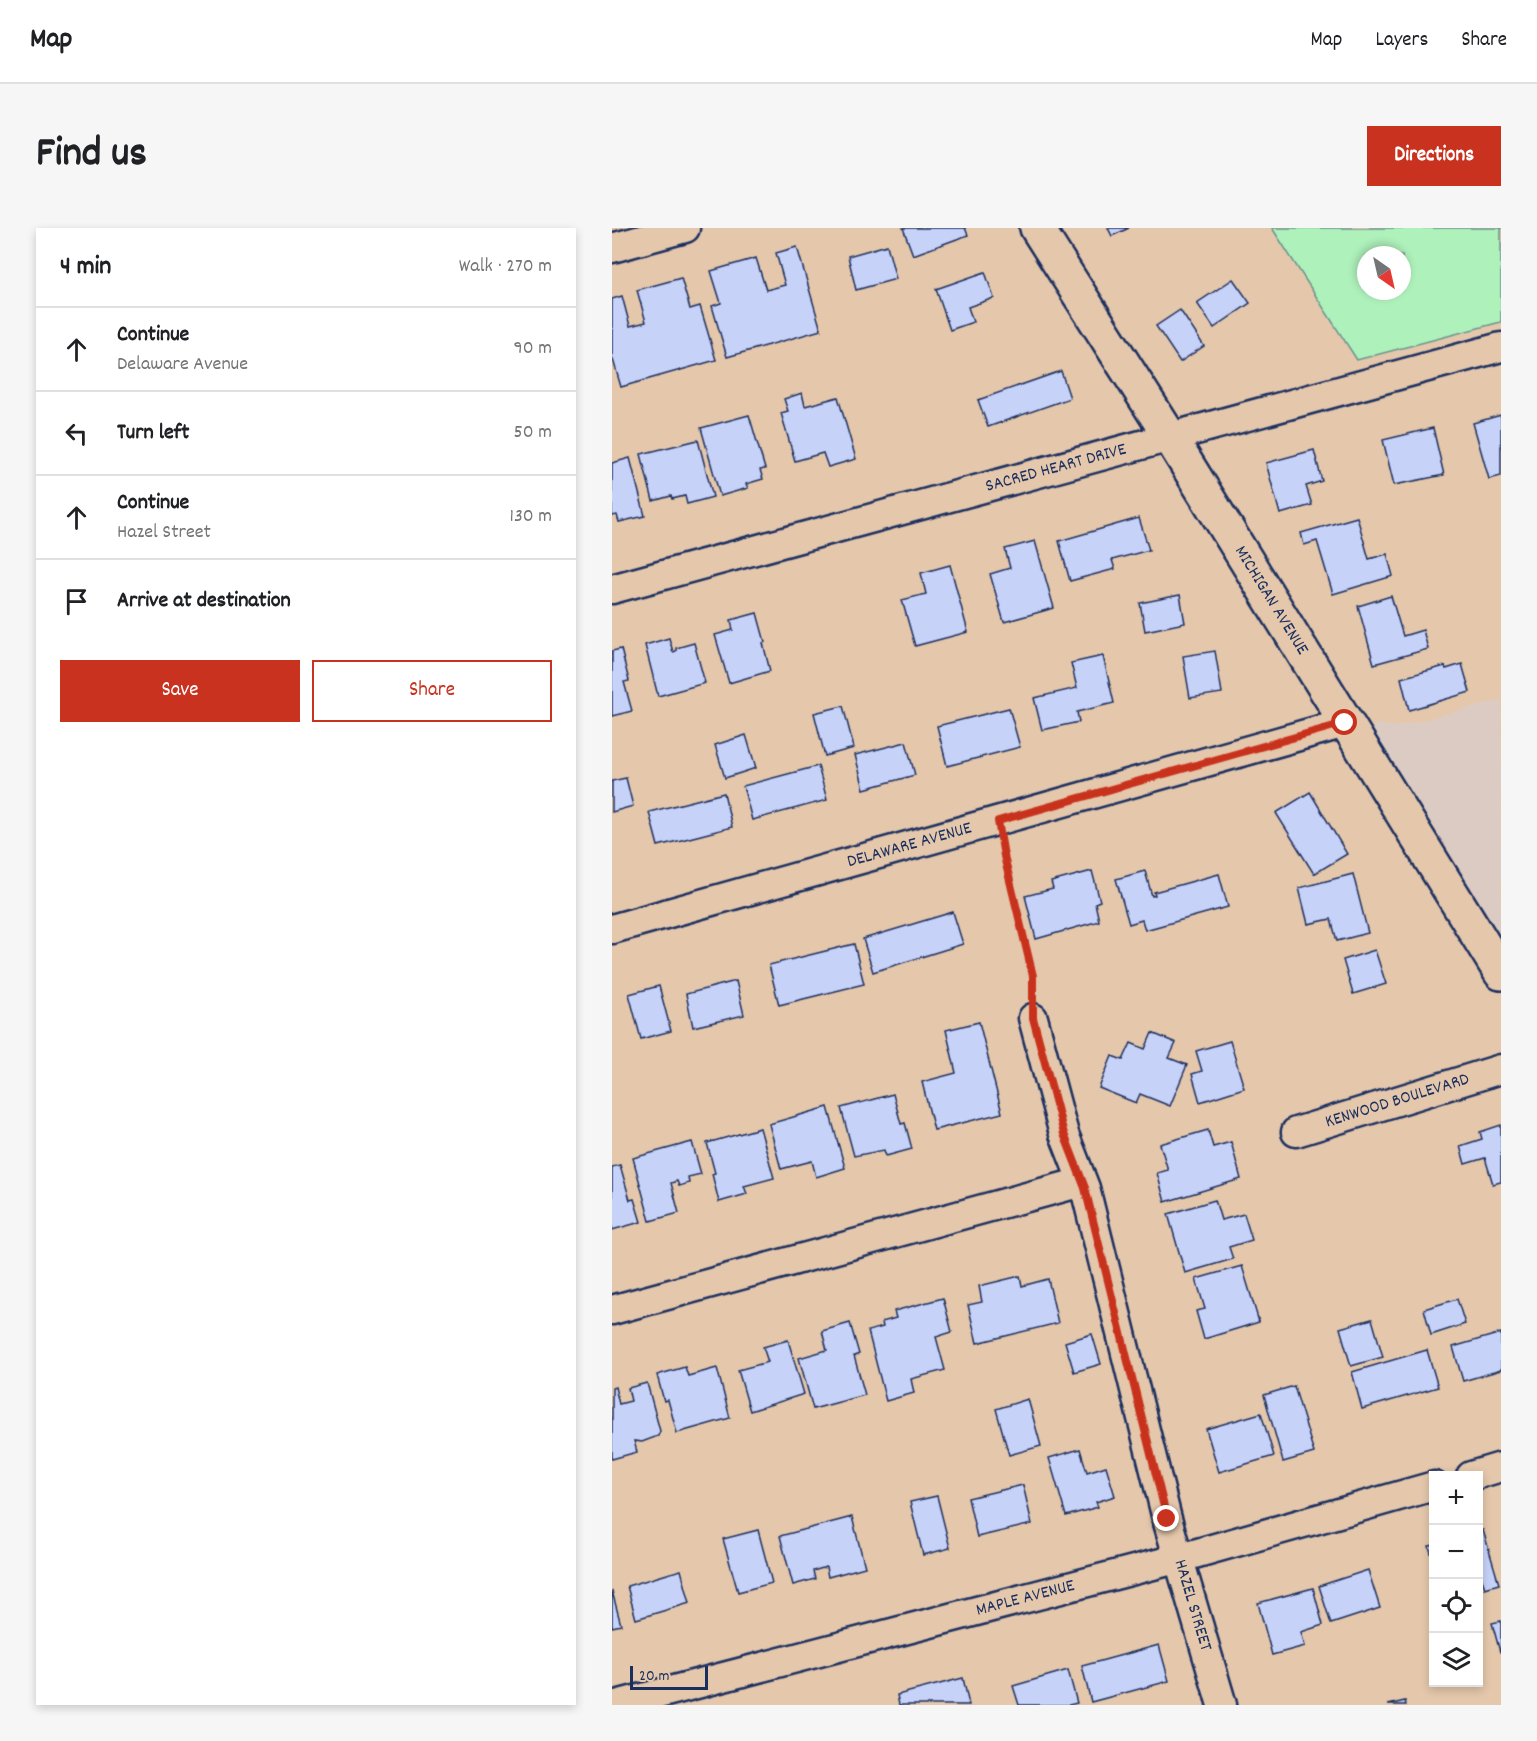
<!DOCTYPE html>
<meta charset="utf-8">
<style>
body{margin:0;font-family:Dekko,sans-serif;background:#f6f6f6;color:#202124}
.controls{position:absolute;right:18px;bottom:18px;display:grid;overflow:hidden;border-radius:0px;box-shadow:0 3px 9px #0003}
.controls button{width:54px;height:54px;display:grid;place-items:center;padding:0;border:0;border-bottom:2px solid #e0e0e0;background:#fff;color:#202124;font:30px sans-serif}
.compass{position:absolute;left:745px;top:18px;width:54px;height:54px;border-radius:50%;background:#fff;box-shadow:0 3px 9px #0003;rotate:146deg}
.scale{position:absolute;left:18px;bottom:15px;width:78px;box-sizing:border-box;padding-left:6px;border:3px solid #1b2f5e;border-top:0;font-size:16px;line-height:21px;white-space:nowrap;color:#1b2f5e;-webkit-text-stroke:4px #e5c8ac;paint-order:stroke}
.stop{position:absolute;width:18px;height:18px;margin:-14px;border:4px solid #c8321e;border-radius:50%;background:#fff}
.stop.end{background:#c8321e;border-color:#fff;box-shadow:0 2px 6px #0008}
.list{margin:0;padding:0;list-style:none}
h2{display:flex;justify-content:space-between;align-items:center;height:78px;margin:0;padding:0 24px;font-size:26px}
h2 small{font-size:20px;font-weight:400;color:#757577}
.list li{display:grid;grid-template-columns:39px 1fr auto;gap:18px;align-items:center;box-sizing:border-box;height:84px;padding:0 24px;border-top:2px solid #e0e0e0}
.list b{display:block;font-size:22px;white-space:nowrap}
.list p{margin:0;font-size:20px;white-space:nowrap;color:#757577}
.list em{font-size:20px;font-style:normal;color:#757577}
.actions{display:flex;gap:12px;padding:18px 24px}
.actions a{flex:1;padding:14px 0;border:2px solid #c8321e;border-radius:0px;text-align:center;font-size:21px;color:#c8321e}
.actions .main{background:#c8321e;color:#fff}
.icon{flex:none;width:33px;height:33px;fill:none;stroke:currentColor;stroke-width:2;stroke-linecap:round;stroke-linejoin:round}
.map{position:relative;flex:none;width:889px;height:1477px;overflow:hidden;border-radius:0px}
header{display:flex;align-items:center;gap:36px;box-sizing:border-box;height:84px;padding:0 30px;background:#fff;border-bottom:2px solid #e0e0e0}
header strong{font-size:28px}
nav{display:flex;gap:33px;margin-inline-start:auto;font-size:21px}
.intro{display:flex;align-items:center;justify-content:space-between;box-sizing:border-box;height:144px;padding:0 36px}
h1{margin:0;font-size:42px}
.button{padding:15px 27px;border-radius:0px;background:#c8321e;color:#fff;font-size:21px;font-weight:700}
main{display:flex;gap:36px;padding:0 36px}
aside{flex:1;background:#fff;border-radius:0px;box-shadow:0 3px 9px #0003}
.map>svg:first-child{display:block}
</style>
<header>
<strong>Map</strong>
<nav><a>Map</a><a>Layers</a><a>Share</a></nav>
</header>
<div class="intro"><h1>Find us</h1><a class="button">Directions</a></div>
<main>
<aside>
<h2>4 min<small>Walk · 270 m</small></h2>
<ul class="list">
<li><svg class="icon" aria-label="ahead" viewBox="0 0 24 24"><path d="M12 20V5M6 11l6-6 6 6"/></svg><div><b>Continue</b><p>Delaware Avenue</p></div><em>90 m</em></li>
<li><svg class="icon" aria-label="left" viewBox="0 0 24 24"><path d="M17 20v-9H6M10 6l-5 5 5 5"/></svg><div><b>Turn left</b></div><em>50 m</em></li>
<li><svg class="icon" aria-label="ahead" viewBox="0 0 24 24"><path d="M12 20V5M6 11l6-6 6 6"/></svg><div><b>Continue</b><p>Hazel Street</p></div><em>130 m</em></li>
<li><svg class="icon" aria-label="arrive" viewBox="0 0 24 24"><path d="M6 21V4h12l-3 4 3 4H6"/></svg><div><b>Arrive at destination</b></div></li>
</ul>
<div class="actions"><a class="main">Save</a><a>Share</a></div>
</aside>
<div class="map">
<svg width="889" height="1477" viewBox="0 0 889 1477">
<rect width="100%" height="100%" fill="#e5c8ac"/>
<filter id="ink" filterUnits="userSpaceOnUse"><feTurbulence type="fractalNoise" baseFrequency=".0167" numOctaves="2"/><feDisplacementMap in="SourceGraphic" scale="12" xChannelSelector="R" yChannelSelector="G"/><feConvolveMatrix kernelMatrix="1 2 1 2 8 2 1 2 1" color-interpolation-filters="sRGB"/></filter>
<g filter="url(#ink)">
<path fill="#dccbc3" d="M 889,472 L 889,717 L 755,502 L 766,496 L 783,499 Z"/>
<path fill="#aef1bb" stroke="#64908c" stroke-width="1.5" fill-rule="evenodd" d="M 660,0 L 889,0 L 889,94 L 745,132 ZM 754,27 L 790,27 L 790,63 L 754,63 Z"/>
<g fill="#c7d2f9" stroke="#1b2f5e" stroke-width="1.5">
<path d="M 291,0 L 353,0 L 356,7 L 301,27 Z"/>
<path d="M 496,0 L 517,0 L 500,8 Z"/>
<path d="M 275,17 L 284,51 L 244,62 L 236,28 Z"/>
<path d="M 185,19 L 209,102 L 115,129 L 100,78 L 109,75 L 99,43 L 144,30 L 154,62 L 173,57 L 164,25 Z"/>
<path d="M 373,44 L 382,70 L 356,79 L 361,94 L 338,102 L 324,61 Z"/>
<path d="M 69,50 L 78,81 L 88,78 L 104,132 L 9,159 L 0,128 L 0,71 L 10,68 L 18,98 L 34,94 L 25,62 Z"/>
<path d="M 621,51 L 638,75 L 602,100 L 585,75 Z"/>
<path d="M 568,82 L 592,118 L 568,134 L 544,98 Z"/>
<path d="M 449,143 L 458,170 L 376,199 L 366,172 Z"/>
<path d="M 190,165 L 193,178 L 226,169 L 244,231 L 216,239 L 211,225 L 183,233 L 169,185 L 176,183 L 172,171 Z"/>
<path d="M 137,187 L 153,241 L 148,242 L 151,251 L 134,256 L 136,260 L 108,268 L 89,200 Z"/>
<path d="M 889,187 L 889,248 L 877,251 L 861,195 Z"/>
<path d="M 821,200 L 832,247 L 782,257 L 771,212 Z"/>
<path d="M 86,212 L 101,269 L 75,276 L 73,268 L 60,271 L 59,268 L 41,273 L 29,226 Z"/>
<path d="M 702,222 L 710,253 L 694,258 L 700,277 L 668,286 L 654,235 Z"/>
<path d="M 18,230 L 33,288 L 7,294 L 5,287 L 0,288 L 0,235 Z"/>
<path d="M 745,289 L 757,331 L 775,326 L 781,348 L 721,366 L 705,313 L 692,317 L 689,305 Z"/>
<path d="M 527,290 L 537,322 L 500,332 L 503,341 L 458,353 L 447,313 Z"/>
<path d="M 423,313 L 442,380 L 392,394 L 378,346 L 398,340 L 393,321 Z"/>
<path d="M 338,337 L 356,404 L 303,418 L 290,372 L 314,366 L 309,345 Z"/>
<path d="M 568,367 L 573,395 L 533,403 L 528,375 Z"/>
<path d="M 779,368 L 791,408 L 811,402 L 816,421 L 762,436 L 746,378 Z"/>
<path d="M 145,385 L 153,414 L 151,415 L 158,443 L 117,455 L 103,407 L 121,402 L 119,392 Z"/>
<path d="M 57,410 L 61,424 L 64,423 L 64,420 L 82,415 L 93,455 L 46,468 L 33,417 Z"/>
<path d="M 9,421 L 17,453 L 12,454 L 20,483 L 0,488 L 0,423 Z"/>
<path d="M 603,423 L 610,465 L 578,470 L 571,428 Z"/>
<path d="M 491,428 L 502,475 L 465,484 L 467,494 L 430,502 L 422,470 L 465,460 L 459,435 Z"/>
<path d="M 850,436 L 858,464 L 797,482 L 789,450 L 833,438 L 834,441 Z"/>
<path d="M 231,478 L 242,520 L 213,528 L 202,485 Z"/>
<path d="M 397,480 L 408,519 L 335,538 L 325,498 Z"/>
<path d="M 134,507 L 144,540 L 113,550 L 103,517 Z"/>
<path d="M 294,514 L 303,547 L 252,561 L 243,527 Z"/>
<path d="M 206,538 L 215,572 L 140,592 L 131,558 Z"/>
<path d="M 14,550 L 21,578 L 0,584 L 0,553 Z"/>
<path d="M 698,564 L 735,626 L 702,646 L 664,585 Z"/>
<path d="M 112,565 L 120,599 L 46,618 L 37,584 Z"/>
<path d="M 480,643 L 488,673 L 483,675 L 487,693 L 424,711 L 413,668 L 441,661 L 439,654 Z"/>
<path d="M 533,643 L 540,668 L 543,667 L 542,664 L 607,646 L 616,679 L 533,702 L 530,692 L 517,696 L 504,651 Z"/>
<path d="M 741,646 L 756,705 L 725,713 L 719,691 L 696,696 L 687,660 Z"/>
<path d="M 341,684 L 351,716 L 261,744 L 251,711 Z"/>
<path d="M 242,716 L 252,756 L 167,777 L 157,737 Z"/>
<path d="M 763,722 L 774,756 L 741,766 L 731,732 Z"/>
<path d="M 124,753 L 132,787 L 81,799 L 74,766 Z"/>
<path d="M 47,758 L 59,803 L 29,811 L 17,766 Z"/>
<path d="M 367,794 L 390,885 L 322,902 L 310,854 L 344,845 L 334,802 Z"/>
<path d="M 540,805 L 564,815 L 557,830 L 575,837 L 558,878 L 528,866 L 524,875 L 487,860 L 500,828 L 511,832 L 519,815 L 533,821 Z"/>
<path d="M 618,813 L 632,860 L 588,874 L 580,846 L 590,843 L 584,823 Z"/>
<path d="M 281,866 L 289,896 L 293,895 L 300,921 L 274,928 L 272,922 L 242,928 L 229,880 Z"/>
<path d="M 216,879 L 233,940 L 204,949 L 200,933 L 169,941 L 157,896 Z"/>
<path d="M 889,897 L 889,954 L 881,956 L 873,930 L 853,936 L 848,918 L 870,911 L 868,904 Z"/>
<path d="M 148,900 L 162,950 L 132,958 L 135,966 L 107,974 L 100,946 L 103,945 L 95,915 Z"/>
<path d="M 596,902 L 601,919 L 619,914 L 629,951 L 553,974 L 545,945 L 556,942 L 548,916 Z"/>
<path d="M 80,914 L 89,946 L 76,949 L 77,955 L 67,958 L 65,953 L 59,955 L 67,985 L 38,993 L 21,930 Z"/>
<path d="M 8,937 L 18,972 L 22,971 L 29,994 L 0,1002 L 0,939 Z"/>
<path d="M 603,972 L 609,992 L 632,986 L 640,1012 L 617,1019 L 621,1031 L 573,1045 L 556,986 Z"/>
<path d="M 630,1038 L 647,1094 L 592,1111 L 584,1083 L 593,1081 L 584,1051 Z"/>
<path d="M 408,1048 L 410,1058 L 436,1051 L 446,1095 L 365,1115 L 356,1077 L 370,1074 L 367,1058 Z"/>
<path d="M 331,1070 L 340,1104 L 324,1109 L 333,1142 L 299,1151 L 302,1165 L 274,1173 L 256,1103 L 271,1099 L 270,1094 L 284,1090 L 282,1083 Z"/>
<path d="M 845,1071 L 853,1096 L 819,1107 L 812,1081 Z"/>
<path d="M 760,1091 L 771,1129 L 739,1138 L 728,1100 Z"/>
<path d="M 238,1095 L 247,1126 L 242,1128 L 253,1167 L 201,1181 L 187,1130 L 215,1122 L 210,1103 Z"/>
<path d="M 889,1105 L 889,1142 L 851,1153 L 841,1119 Z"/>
<path d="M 480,1106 L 489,1136 L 462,1144 L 453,1114 Z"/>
<path d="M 176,1112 L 192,1166 L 138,1183 L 126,1142 L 156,1134 L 151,1119 Z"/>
<path d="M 815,1122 L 826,1159 L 750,1181 L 740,1144 Z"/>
<path d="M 73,1139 L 76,1148 L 105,1140 L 118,1190 L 65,1205 L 56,1172 L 52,1173 L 45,1147 Z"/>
<path d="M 35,1155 L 48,1203 L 46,1208 L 30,1214 L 22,1213 L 25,1224 L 0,1231 L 0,1160 L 3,1159 L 7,1176 L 19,1173 L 16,1160 Z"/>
<path d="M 682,1158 L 702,1225 L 671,1234 L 652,1167 Z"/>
<path d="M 416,1171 L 429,1218 L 397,1227 L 384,1181 Z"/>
<path d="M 649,1185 L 662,1228 L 607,1244 L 594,1201 Z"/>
<path d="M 468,1221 L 475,1244 L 494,1238 L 503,1268 L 484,1274 L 486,1279 L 454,1288 L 437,1230 Z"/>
<path d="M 411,1257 L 420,1296 L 365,1309 L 356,1270 Z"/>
<path d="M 325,1268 L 338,1320 L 311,1327 L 298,1274 Z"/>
<path d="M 240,1289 L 253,1339 L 216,1349 L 214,1339 L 201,1343 L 203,1351 L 181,1357 L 168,1308 Z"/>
<path d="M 146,1302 L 160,1355 L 126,1364 L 111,1311 Z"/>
<path d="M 871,1302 L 887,1356 L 873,1360 L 867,1343 L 867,1303 Z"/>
<path d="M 822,1317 L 822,1335 L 817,1318 Z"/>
<path d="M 69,1342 L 78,1375 L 24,1391 L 15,1358 Z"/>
<path d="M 756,1342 L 768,1380 L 719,1396 L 707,1358 Z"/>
<path d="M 701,1360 L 711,1397 L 689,1404 L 693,1418 L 660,1427 L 646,1375 Z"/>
<path d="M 0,1363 L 9,1397 L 0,1399 Z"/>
<path d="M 889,1393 L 889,1424 L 888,1424 L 880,1395 Z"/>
<path d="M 547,1417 L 557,1453 L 479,1474 L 470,1438 Z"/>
<path d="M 456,1442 L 465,1475 L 457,1477 L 407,1477 L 401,1458 Z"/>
<path d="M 351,1450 L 357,1477 L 287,1477 L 285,1467 Z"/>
<path d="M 793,1473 L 794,1477 L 776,1477 Z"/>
</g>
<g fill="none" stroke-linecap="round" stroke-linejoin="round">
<g stroke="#1b2f5e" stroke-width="33">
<g id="street">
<path d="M 0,20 L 73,0"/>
<path id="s1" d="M 0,361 L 889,119"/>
<path id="s2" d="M 0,701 L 733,495"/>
<path id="s3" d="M 421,790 L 452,906 L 473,960 L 555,1291 L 610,1477"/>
<path id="s4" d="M 684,904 L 889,841"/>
<path d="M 0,1082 L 470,954"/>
<path d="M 859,1248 L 889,1239"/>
<path id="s5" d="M 4,1477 L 568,1330 L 822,1258"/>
</g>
</g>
<g stroke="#1b2f5e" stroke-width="38">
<g id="secondary">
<path id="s6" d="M 425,0 L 558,209 L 889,745"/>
</g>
</g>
<path stroke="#1b2f5e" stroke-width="4" stroke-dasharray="6 4.5" stroke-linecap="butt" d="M 390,617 L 421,748 L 421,765"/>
<use href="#street" stroke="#e5c8ac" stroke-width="28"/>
<use href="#secondary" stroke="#e5c8ac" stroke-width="33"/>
</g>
</g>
<g fill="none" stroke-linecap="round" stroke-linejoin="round" filter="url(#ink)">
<path stroke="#c8321e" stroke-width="8" d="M 555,1291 L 473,960 L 452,906 L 421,790 L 421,748 L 392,628 L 386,593 L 733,495"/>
</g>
<g text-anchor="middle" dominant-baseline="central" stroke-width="6" stroke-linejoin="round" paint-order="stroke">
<g font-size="18" fill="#1b2f5e" stroke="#e5c8ac">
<text stroke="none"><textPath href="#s1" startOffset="460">SACRED HEART DRIVE</textPath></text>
<text stroke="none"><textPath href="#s6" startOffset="440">MICHIGAN AVENUE</textPath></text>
<text stroke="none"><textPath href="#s2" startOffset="309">DELAWARE AVENUE</textPath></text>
<text stroke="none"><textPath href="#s4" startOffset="106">KENWOOD BOULEVARD</textPath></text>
<text stroke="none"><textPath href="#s5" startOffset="423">MAPLE AVENUE</textPath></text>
<text stroke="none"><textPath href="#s3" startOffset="609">HAZEL STREET</textPath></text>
</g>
</g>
</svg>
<div class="controls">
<button>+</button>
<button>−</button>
<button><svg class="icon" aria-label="locate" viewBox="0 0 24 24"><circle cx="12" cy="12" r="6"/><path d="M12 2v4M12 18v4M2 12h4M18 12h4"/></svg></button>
<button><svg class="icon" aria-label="layers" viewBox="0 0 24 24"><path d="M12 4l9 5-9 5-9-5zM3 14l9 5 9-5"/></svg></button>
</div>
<svg class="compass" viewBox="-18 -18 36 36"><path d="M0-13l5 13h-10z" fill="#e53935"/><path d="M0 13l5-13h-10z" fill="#757577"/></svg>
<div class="scale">20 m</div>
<div class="stop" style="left:733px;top:495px"></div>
<div class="stop end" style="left:555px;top:1291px"></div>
</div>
</main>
